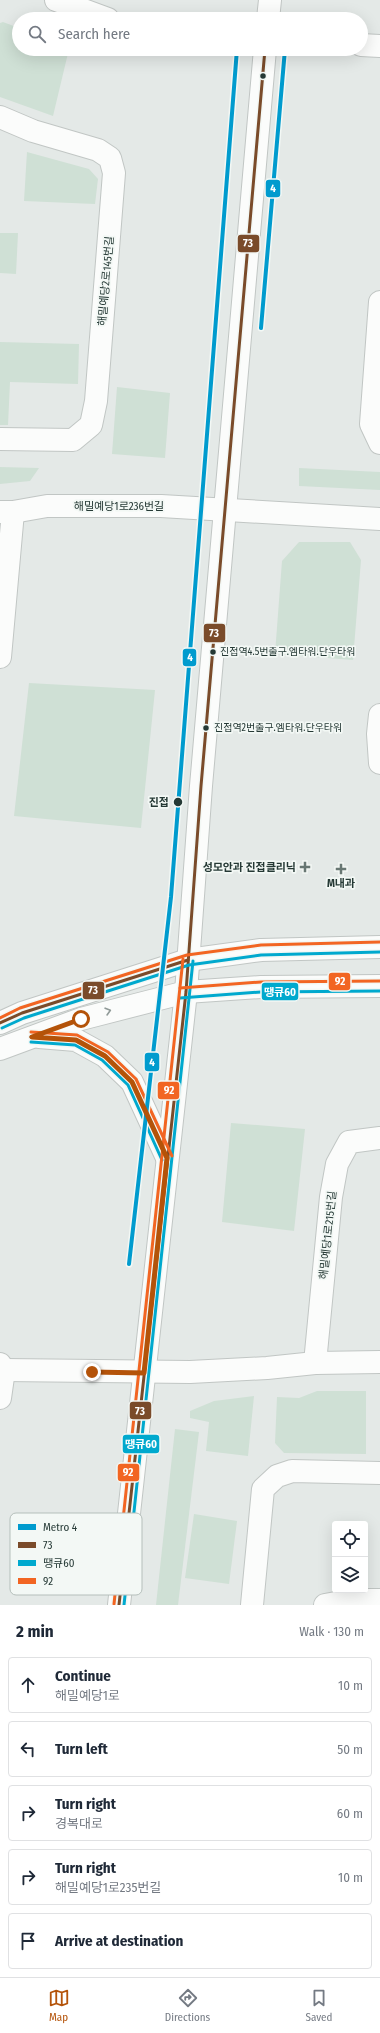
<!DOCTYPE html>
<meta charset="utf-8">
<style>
body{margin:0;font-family:"Fira Sans Condensed","Noto Sans KR",sans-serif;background:#f2f2f3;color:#1f2937}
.controls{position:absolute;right:12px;bottom:12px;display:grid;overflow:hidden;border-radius:4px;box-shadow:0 4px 16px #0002}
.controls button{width:36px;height:36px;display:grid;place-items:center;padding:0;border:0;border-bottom:1px solid #e0e1e3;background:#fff;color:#1f2937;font:20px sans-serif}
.stop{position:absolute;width:12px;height:12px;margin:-9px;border:3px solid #b45309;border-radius:50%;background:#fff}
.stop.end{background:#b45309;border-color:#fff;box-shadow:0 1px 4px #0008}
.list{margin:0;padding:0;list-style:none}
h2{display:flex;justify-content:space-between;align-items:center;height:52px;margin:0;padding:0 16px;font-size:17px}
h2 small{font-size:13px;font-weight:400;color:#747a83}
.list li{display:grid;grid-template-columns:26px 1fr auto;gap:12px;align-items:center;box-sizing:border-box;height:56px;margin:0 8px 8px;padding:0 8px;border:1px solid #e0e1e3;border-radius:4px}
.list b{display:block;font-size:15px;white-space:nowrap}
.list p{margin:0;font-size:13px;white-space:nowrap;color:#747a83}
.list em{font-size:13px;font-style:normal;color:#747a83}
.icon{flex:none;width:22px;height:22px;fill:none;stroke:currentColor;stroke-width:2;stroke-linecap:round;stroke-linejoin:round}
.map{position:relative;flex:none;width:380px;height:1605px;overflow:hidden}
.search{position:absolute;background:#fff;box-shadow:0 4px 16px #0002;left:12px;right:12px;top:12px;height:44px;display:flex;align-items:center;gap:10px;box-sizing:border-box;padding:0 14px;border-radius:22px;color:#747a83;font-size:15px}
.sheet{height:372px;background:#fff}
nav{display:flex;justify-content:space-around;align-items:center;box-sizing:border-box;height:56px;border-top:1px solid #e0e1e3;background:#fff;font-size:11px;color:#747a83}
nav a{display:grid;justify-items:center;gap:2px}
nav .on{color:#b45309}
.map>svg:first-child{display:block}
</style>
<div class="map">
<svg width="380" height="1605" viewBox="0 0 380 1605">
<rect width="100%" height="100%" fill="#e4e9e7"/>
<g fill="#cfe0d5">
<path d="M 3,22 L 19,28 L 19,49 L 69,49 L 53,116 L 0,97 L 0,23 Z"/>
<path d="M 27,152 L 89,169 L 98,179 L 95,204 L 24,201 Z"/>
<path d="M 0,233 L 18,233 L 16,274 L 0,273 Z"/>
<path d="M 0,342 L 79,344 L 78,384 L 10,382 L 8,425 L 0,425 Z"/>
<path d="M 117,387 L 170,393 L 165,458 L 112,454 Z"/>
<path d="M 0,467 L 39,468 L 30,481 L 0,484 Z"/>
<path d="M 299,468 L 380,472 L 380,490 L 299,486 Z"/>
<path d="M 299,542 L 350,542 L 361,560 L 353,660 L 275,654 L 282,561 Z"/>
<path d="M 29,683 L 155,690 L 141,828 L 14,816 Z"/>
<path d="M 231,1123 L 305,1129 L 294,1231 L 222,1222 Z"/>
<path d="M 317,1391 L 366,1391 L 366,1454 L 284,1453 L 275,1443 L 277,1397 L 299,1398 Z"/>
<path d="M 254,1396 L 248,1456 L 206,1451 L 209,1422 L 190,1418 L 190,1411 L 214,1401 Z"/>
<path d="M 175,1429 L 199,1432 L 178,1605 L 156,1605 Z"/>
<path d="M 194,1514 L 237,1521 L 229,1584 L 185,1578 Z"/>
</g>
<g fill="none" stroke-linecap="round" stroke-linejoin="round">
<g stroke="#c1c6c4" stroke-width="24">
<g id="minor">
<path d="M 56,0 L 108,19"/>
<path d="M 268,19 L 270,0"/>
<path d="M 361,45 L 380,46"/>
<path d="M 0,117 L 33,131 L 98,150 L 110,158 L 114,173 L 96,401 L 91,425 L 73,440 L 0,439"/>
<path d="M 380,302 L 371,424 L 380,443"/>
<path d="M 0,512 L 13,512 L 47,506 L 161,506 L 380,519"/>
<path d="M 0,657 L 13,512"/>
<path d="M 380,715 L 378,734 L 380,763"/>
<path d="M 0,1023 L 22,1013 L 188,960 L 261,950 L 380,947"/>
<path d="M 39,1037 L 76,1040 L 105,1056 L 132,1082 L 167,1158"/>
<path d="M 0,1049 L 81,1019 L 186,992 L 261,987 L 380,986"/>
<path d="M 315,1363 L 331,1197 L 337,1164 L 349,1142 L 380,1138"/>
<path d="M 0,1364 L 4,1370 L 0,1398"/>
<path d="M 4,1370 L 190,1372 L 267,1368 L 315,1363 L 380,1362"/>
<path d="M 119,1605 L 186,992 L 201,786 L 265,49"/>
<path d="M 252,1605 L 263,1489 L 277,1476 L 292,1471 L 380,1473"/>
<path d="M 325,1605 L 352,1600 L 380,1600"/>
</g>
</g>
<use href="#minor" stroke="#fbfcfb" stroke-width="22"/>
<g stroke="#f3f8f5" stroke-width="6">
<g id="bus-1">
<path d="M 0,1023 L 22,1013 L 188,960"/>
<path d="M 31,1037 L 76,1040 L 105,1056 L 132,1082 L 167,1158"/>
<path d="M 119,1605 L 186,992 L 201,786 L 265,49"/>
</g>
</g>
<g stroke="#f3f8f5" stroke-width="6">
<g id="bus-2">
<path d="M 180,998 L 261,992 L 380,991"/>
<path d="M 2,1028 L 24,1018 L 189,965 L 261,955 L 380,952"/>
<path d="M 31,1042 L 75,1045 L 102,1060 L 128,1085 L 162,1160"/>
<path d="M 124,1605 L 193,961"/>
</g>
</g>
<g stroke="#f3f8f5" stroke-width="6">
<g id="bus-3">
<path d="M 180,988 L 261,982 L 380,981"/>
<path d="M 0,1018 L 20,1008 L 187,955 L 261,945 L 380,942"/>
<path d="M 31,1032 L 77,1035 L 108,1052 L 136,1079 L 172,1156"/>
<path d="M 114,1604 L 183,959"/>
</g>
</g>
<use href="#bus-1" stroke="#7a4b2a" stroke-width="3"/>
<use href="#bus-2" stroke="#00a9ce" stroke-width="3"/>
<use href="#bus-3" stroke="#f26522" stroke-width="3"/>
<g stroke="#f3f8f5" stroke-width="7">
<g id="metro-1">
<path d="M 261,328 L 285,49"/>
<path d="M 129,1264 L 171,897 L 237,49"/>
</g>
</g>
<use href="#metro-1" stroke="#009bce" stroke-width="4"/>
</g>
<defs><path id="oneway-chevron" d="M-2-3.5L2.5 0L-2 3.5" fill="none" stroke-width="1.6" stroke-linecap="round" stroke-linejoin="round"/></defs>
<use stroke="#909a98" href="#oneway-chevron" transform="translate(108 1011) rotate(-16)"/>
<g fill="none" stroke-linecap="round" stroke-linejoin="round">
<path stroke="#b45309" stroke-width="5" d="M 81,1019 L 32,1037 L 76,1040 L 105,1056 L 132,1082 L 167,1158 L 144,1373 L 92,1372"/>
</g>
<g fill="#253935" stroke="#f3f8f5" stroke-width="1.5">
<circle cx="263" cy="76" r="3.5"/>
<circle cx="213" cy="652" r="3.5"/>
<circle cx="206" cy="728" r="3.5"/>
<circle cx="178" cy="802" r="5"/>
</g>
<g fill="#687773" stroke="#f3f8f5" stroke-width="1.5">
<path d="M303 861h4v4h4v4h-4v4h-4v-4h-4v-4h4z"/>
<path d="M339 863h4v4h4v4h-4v4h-4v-4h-4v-4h4z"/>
</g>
<g text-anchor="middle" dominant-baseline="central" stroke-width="3.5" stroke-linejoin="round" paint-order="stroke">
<g font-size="10" fill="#253935" stroke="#f3f8f5" text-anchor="start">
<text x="220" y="652">진접역4.5번출구.엠타워.단우타워</text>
<text x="214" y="728">진접역2번출구.엠타워.단우타워</text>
</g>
<g font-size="11" fill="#253935" stroke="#f3f8f5">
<text transform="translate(106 281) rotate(-85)">해밀예당2로145번길</text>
<text x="119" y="506">해밀예당1로236번길</text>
<text transform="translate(328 1235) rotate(-84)">해밀예당1로215번길</text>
</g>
<g font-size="11" font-weight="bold" fill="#253935" stroke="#f3f8f5" text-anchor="end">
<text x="169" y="802">진접</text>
</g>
<g font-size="11" font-weight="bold" fill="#253935" stroke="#f3f8f5" text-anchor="end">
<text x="296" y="867">성모안과 진접클리닉</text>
<text x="341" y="883" text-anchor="middle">M내과</text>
</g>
</g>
<rect x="10" y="1513" width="132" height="82" rx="6" fill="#f3f8f5" stroke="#b5bfbb" stroke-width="1"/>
<rect x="18" y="1524" width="18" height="6" fill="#009bce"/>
<rect x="18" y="1542" width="18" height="6" fill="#7a4b2a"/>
<rect x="18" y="1560" width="18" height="6" fill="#00a9ce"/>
<rect x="18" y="1578" width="18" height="6" fill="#f26522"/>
<g font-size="11" fill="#253935">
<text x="43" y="1531">Metro 4</text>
<text x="43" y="1549">73</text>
<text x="43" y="1567">땡큐60</text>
<text x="43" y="1585">92</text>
</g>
<g stroke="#f3f8f5" stroke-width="1.5">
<rect x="265" y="179" width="16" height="19" rx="4" fill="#009bce"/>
<rect x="237" y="234" width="23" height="19" rx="4" fill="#7a4b2a"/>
<rect x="203" y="623" width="23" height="20" rx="4" fill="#7a4b2a"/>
<rect x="182" y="648" width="15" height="19" rx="4" fill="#009bce"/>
<rect x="328" y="972" width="23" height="19" rx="4" fill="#f26522"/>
<rect x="82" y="981" width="23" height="19" rx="4" fill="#7a4b2a"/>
<rect x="261" y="982" width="38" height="19" rx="4" fill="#00a9ce"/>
<rect x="144" y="1052" width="16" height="20" rx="4" fill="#009bce"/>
<rect x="157" y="1081" width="23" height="19" rx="4" fill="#f26522"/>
<rect x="129" y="1401" width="23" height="19" rx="4" fill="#7a4b2a"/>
<rect x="122" y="1434" width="38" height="20" rx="4" fill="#00a9ce"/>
<rect x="117" y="1463" width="23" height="19" rx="4" fill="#f26522"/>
</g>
<g font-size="11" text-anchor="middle" font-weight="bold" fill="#fff">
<text x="273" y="192">4</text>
<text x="248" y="247">73</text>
<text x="214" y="637">73</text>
<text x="190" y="661">4</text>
<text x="340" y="985">92</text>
<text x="93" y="994">73</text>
<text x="280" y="996">땡큐60</text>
<text x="152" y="1066">4</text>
<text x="169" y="1094">92</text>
<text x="140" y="1415">73</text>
<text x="141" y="1448">땡큐60</text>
<text x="128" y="1476">92</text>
</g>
</svg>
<div class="controls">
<button><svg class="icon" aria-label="locate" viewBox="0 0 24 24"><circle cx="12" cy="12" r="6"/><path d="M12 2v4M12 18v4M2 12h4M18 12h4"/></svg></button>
<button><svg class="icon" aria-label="layers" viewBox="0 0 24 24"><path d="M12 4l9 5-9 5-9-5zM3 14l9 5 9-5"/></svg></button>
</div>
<div class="stop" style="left:81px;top:1019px"></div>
<div class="stop end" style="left:92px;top:1372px"></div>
<div class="search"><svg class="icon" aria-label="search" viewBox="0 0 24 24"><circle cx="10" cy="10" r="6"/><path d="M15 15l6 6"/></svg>Search here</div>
</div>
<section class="sheet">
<h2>2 min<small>Walk · 130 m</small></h2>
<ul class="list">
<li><svg class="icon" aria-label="ahead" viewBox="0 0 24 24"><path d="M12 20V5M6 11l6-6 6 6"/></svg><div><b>Continue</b><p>해밀예당1로</p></div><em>10 m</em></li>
<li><svg class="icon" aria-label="left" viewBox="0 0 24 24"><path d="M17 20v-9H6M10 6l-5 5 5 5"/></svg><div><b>Turn left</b></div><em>50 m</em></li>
<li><svg class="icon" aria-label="right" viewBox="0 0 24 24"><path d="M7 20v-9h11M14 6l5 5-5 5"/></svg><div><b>Turn right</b><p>경복대로</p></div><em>60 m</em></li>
<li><svg class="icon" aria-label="right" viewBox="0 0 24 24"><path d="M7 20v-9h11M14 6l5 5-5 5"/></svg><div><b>Turn right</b><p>해밀예당1로235번길</p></div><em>10 m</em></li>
<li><svg class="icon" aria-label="arrive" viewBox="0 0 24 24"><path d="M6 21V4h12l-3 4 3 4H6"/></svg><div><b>Arrive at destination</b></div></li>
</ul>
</section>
<nav>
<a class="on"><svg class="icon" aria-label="map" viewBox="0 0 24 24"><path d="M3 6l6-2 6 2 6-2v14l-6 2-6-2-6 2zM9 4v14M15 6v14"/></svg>Map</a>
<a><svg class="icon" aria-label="directions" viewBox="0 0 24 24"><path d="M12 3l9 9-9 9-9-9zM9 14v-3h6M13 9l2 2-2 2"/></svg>Directions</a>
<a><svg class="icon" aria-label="saved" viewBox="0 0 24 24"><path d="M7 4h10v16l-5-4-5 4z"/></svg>Saved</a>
</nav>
